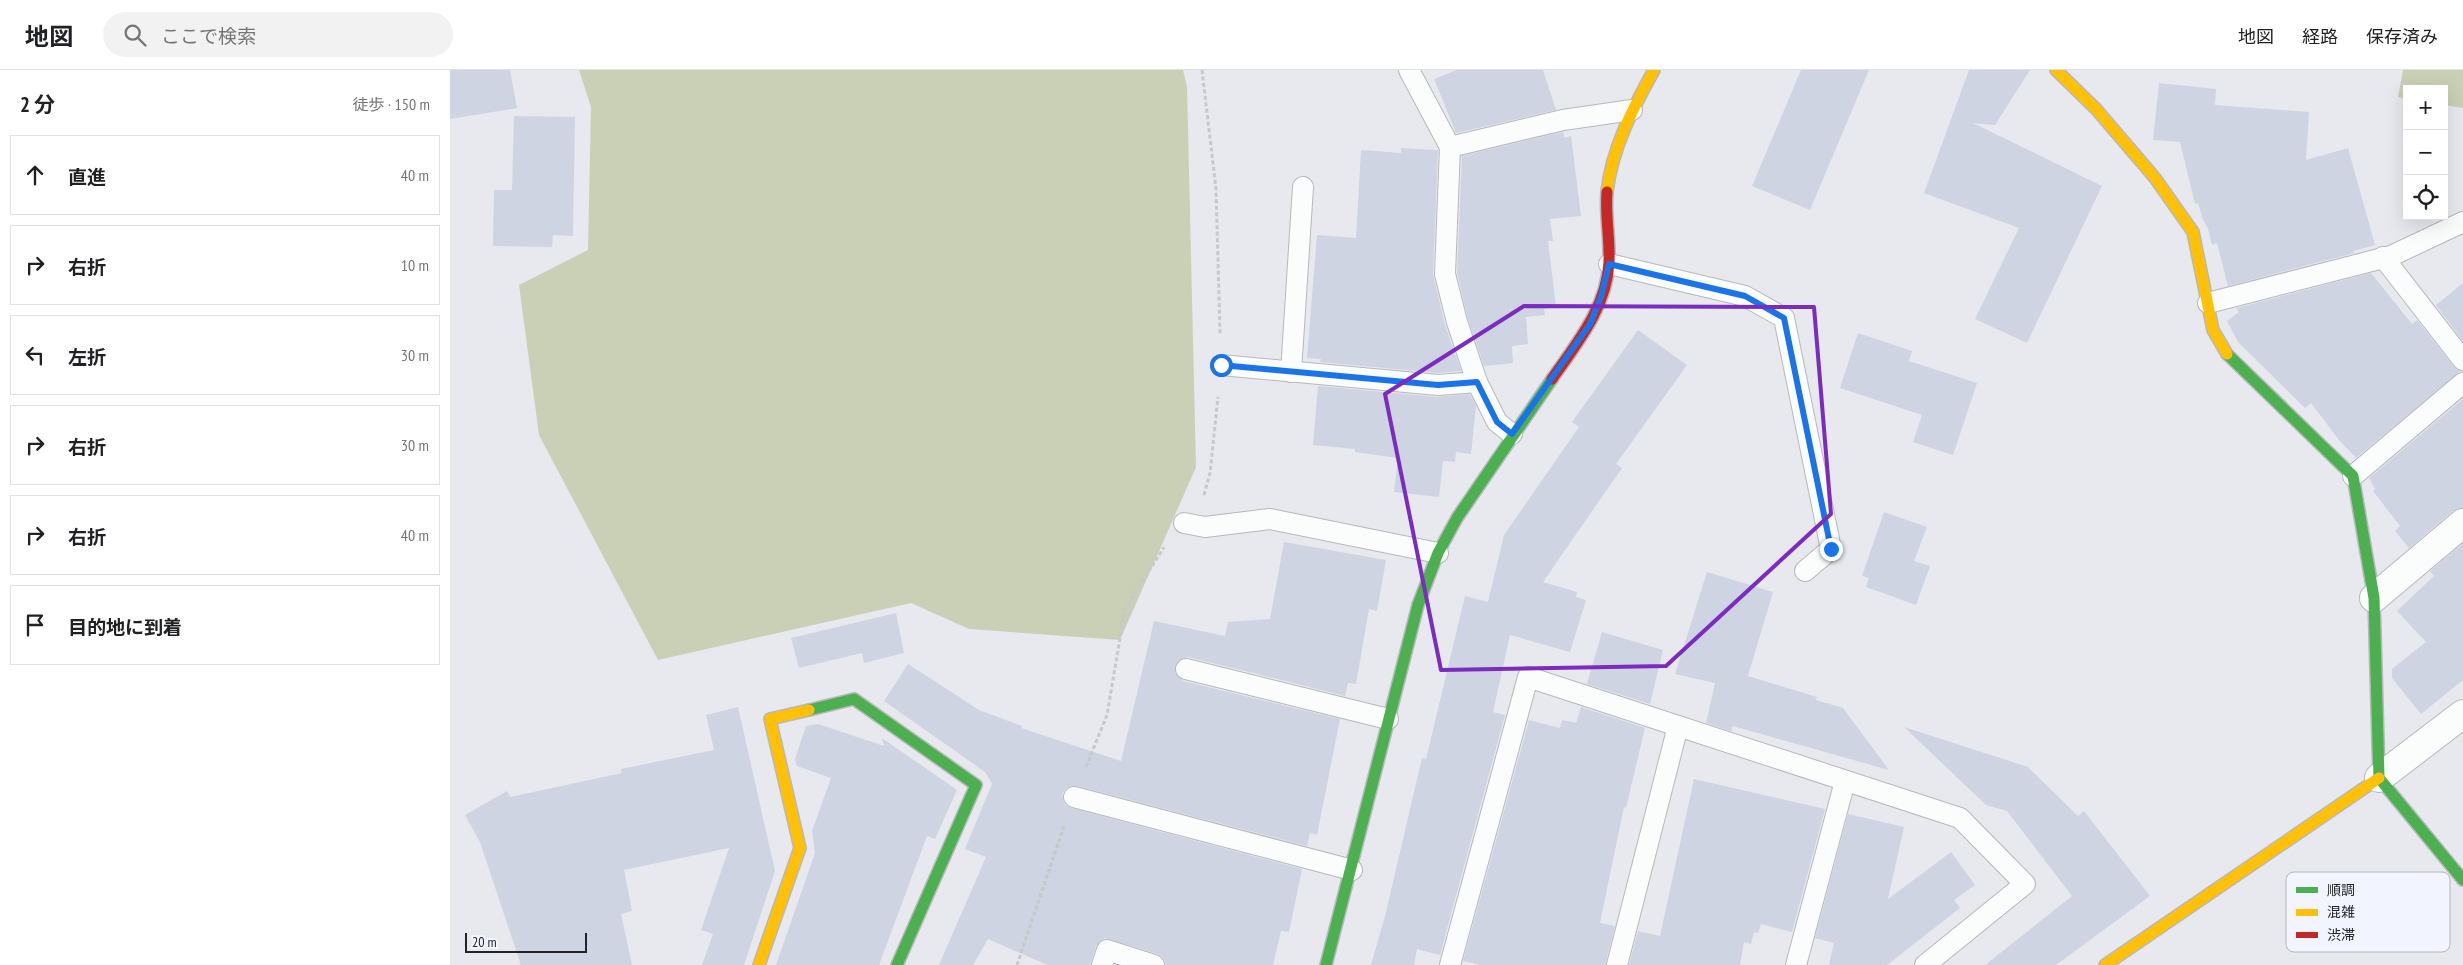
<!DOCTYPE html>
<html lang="ja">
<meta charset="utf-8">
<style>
body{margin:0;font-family:"PT Sans Narrow","Noto Sans JP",sans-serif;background:#f2f2f2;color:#202124}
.controls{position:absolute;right:15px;top:15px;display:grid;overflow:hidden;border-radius:0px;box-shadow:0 5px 20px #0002}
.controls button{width:45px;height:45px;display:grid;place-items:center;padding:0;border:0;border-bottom:1px solid #e0e0e0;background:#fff;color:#202124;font:25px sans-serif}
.scale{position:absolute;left:15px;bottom:12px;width:122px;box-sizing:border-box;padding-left:5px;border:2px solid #222427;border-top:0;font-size:14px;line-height:18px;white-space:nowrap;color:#222427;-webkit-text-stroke:4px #f2f5ff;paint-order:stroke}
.stop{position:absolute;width:15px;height:15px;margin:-11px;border:4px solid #1a73e8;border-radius:50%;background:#fff}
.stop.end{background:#1a73e8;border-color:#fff;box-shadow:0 1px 5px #0008}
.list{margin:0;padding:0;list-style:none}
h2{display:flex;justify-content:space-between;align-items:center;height:65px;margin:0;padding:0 20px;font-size:21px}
h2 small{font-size:16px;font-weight:400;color:#757577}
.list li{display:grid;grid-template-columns:32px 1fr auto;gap:15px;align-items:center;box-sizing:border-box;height:80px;margin:0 10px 10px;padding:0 10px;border:1px solid #e0e0e0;border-radius:0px}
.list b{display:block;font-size:19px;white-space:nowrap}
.list em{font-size:16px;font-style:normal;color:#757577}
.icon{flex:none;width:28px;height:28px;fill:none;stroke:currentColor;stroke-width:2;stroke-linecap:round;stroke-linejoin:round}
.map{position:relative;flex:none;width:2013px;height:895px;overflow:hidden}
header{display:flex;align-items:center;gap:30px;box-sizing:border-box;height:70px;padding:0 25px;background:#fff;border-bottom:1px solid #e0e0e0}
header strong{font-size:24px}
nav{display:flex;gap:28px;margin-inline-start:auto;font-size:18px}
.search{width:350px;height:45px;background:#f2f2f2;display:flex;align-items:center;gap:12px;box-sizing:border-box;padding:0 18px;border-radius:28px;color:#757577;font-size:19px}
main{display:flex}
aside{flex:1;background:#fff}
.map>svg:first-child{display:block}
</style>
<header>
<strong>地図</strong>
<div class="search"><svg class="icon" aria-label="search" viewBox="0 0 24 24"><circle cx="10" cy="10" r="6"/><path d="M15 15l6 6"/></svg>ここで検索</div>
<nav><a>地図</a><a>経路</a><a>保存済み</a></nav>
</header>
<main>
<aside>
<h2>2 分<small>徒歩 · 150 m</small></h2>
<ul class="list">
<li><svg class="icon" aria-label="ahead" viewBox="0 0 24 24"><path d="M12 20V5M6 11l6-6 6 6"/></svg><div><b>直進</b></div><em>40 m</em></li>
<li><svg class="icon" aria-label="right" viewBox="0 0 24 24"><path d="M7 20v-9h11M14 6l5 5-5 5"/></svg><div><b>右折</b></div><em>10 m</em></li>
<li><svg class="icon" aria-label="left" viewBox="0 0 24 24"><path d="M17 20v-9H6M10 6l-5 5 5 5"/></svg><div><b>左折</b></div><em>30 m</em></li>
<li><svg class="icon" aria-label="right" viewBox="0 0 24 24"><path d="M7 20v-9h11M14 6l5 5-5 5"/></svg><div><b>右折</b></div><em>30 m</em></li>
<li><svg class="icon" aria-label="right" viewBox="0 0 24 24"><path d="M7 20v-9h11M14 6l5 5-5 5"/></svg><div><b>右折</b></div><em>40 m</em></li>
<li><svg class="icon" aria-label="arrive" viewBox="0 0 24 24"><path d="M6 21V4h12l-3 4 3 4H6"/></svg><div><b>目的地に到着</b></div></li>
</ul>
</aside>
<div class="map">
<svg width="2013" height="895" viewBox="0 0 2013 895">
<rect width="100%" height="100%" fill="#e7e9ee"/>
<g fill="#c9d0b6">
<path d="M 129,0 L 733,0 L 737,17 L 746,397 L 670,570 L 519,559 L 461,533 L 208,590 L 89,365 L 69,215 L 138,180 L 141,37 Z"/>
<path d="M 1953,0 L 2013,0 L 2013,38 L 1994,35 L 1994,19 L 1957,19 L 1957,29 L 1948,27 Z"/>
</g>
<g fill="#cfd4e2">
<path d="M 0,0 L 60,0 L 67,38 L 0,49 Z"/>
<path d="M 1007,0 L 1093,0 L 1106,40 L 1006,63 L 984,9 Z"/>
<path d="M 1351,0 L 1419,0 L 1360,140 L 1302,116 Z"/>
<path d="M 1519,0 L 1580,0 L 1545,55 L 1523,53 L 1652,116 L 1577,273 L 1525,249 L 1569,158 L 1474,123 Z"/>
<path d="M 1709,13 L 1766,19 L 1765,35 L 1859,42 L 1856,90 L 1898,78 L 1925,175 L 1903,181 L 1904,183 L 1778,216 L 1767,173 L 1762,175 L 1758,159 L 1752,147 L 1748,133 L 1745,134 L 1730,72 L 1703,70 Z"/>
<path d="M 64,46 L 125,47 L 123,166 L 103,165 L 102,177 L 43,176 L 44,120 L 62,120 Z"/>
<path d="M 1113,62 L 1115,68 L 1121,66 L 1131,146 L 1100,149 L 1103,171 L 1098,171 L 1106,237 L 1094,239 L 1095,245 L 1076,247 L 1078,274 L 1062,276 L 1063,293 L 1034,296 L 1018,249 L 1007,203 L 1012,86 Z"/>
<path d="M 951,78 L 988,80 L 983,204 L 995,255 L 1011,301 L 988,303 L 870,292 L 871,289 L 857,288 L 867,165 L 906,168 L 911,80 L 951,83 Z"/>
<path d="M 1921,203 L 1962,254 L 1967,250 L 2004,297 L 2011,301 L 1906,388 L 1889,370 L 1861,333 L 1855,338 L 1788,272 L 1777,251 L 1789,242 L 1786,238 Z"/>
<path d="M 2013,213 L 2013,271 L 1986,235 Z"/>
<path d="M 1188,260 L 1237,295 L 1166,394 L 1172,398 L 1093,512 L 1127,522 L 1126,527 L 1136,530 L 1120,582 L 1060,565 L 1043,642 L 1055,645 L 990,885 L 967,879 L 964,895 L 921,895 L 935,846 L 972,688 L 976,689 L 1015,526 L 1038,532 L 1054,465 L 1129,357 L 1122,352 Z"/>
<path d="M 1408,263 L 1462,281 L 1459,291 L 1527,313 L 1503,385 L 1463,372 L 1472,345 L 1390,318 Z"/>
<path d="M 868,316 L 987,327 L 1020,324 L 1026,336 L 1021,384 L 1006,382 L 1005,392 L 993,391 L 989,427 L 944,422 L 948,388 L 905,382 L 905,379 L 863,375 Z"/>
<path d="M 2013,329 L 2013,438 L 2003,441 L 1959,478 L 1945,461 L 1950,456 L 1923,421 L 1925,419 L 1919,408 Z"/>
<path d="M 1434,442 L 1477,457 L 1464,491 L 1480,496 L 1466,535 L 1416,517 L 1419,508 L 1412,506 Z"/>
<path d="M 834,472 L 936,490 L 927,541 L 919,539 L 906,614 L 898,613 L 895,626 L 738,587 L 727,591 L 725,602 L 733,611 L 890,649 L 867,765 L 860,763 L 857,776 L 627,716 L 616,718 L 612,724 L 615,735 L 621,738 L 852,799 L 839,862 L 831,861 L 823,895 L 716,895 L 713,887 L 708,884 L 655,868 L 646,876 L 640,895 L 597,895 L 538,869 L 523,895 L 489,895 L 536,787 L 515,779 L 542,714 L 535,702 L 434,631 L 458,594 L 529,640 L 572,656 L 571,658 L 671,691 L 704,551 L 775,566 L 778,552 L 820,549 Z"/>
<path d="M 2013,473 L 2013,610 L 1971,644 L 1942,608 L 1942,599 L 1976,572 L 1947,541 L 1984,506 L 1980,501 Z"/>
<path d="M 1257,502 L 1323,522 L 1298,606 L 1367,627 L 1366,630 L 1393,638 L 1439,700 L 1283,656 L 1281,661 L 1256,653 L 1265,613 L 1225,604 Z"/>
<path d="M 446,543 L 454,583 L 414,593 L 412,583 L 349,598 L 341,568 Z"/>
<path d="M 1152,562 L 1213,580 L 1200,634 L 1137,614 Z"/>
<path d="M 288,637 L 325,801 L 294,895 L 252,895 L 263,864 L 251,860 L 279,778 L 174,800 L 182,841 L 171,844 L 182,895 L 71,895 L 30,772 L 15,745 L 57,721 L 60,727 L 172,703 L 171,699 L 264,680 L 256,645 Z"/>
<path d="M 1131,637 L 1195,658 L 1176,738 L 1174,737 L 1150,853 L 1165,856 L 1155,895 L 1031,895 L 1013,891 L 1079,650 L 1110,658 L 1112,650 L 1126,653 Z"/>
<path d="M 368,654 L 434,676 L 432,668 L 507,720 L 485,769 L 477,766 L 429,895 L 326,895 L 365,783 L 362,761 L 381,708 L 347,696 L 345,689 L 356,656 Z"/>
<path d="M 1454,657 L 1578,697 L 1628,746 L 1634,741 L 1700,826 L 1606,895 L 1535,895 L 1622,826 L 1557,741 L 1536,735 Z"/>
<path d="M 1244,709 L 1375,739 L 1342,862 L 1311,854 L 1308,863 L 1304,862 L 1301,874 L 1294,872 L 1290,895 L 1179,895 L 1188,861 L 1210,866 Z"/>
<path d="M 1398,744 L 1454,757 L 1438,829 L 1501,782 L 1525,815 L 1504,830 L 1510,838 L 1437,895 L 1379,895 L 1384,873 L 1365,868 Z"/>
</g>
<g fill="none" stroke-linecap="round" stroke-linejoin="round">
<g stroke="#b7b8bc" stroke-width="22">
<g id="lane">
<path d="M 959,0 L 1000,77 L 995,204 L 1007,252 L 1027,312 L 1047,352 L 1062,364"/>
<path d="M 1000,77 L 1113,50 L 1182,40"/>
<path d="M 1933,187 L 2013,290"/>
<path d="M 1159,194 L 1295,226 L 1334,248 L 1381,479 L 1355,501"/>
<path d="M 1758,233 L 1941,186 L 2013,152"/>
<path d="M 771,295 L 988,315 L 1027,312"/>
<path d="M 841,302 L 853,117"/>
<path d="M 1903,406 L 2013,313"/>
<path d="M 734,453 L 755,457 L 820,449 L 988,483"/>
<path d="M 736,599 L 938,649"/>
<path d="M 624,727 L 902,800"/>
<path d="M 652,895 L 657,880 L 704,895"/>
<path d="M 1000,895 L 1078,607 L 1510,748 L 1575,814 L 1475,895"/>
<path d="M 1167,895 L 1228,656"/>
<path d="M 1346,895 L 1395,711"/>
</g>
</g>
<g stroke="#b7b8bc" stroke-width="30">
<g id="street">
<path d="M 1924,528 L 2013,453"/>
<path d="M 1929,708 L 2013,644"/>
</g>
</g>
<g stroke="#b7b8bc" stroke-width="14">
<g id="fast">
<path d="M 1777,284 L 1903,406 L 1924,528 L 1929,708 L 2013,810"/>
<path d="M 359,640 L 404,629 L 526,715 L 447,895"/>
<path d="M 876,895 L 968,535 L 988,483 L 1007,448 L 1102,309"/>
</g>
</g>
<g stroke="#b7b8bc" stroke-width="14">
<g id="slow">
<path d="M 1606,0 L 1646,39 L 1705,108 L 1743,162 L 1763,260 L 1777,284"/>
<path d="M 1157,122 C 1162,78 1183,38 1204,0"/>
<path d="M 309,895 L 350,778 L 320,649 L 359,640"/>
<path d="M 1655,895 L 1929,708"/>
</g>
</g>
<g stroke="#b7b8bc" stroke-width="14">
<path id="jam" d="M 1102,309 C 1127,273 1157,237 1159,192 C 1160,168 1155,145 1157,122"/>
</g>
<g stroke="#c6c8ca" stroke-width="3" stroke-dasharray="4 2.5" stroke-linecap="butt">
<path d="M 752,0 L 766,119 L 770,263"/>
<path d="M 754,425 L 760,403 L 768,327"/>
<path d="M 636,697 L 657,645 L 675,539 L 714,477"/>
<path d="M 567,895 L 614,756"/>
</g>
<use href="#lane" stroke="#fbfcfc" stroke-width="20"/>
<use href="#street" stroke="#fbfcfc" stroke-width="28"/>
<use href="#fast" stroke="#4caf50" stroke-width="11"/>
<use href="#slow" stroke="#ffc107" stroke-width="11"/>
<use href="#jam" stroke="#c62828" stroke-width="11"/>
</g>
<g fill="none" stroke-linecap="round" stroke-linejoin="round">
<path stroke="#1a73e8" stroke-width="6" d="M 771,295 L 988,315 L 1027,312 L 1047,352 L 1062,364 L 1140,254 L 1151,227 L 1159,194 L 1295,226 L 1334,248 L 1381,479"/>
</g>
<path fill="none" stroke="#7b2cbf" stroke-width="4" stroke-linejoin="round" d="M 1074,236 L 1364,237 L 1381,444 L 1216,596 L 991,600 L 935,324 Z"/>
<rect x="1836" y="802" width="164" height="80" rx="8" fill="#f2f5ff" stroke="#b4b6be" stroke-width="1"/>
<rect x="1846" y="817" width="22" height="6" fill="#4caf50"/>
<rect x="1846" y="839" width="22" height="7" fill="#ffc107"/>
<rect x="1846" y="862" width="22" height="6" fill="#c62828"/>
<g font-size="14" fill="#222427">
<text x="1877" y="825">順調</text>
<text x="1877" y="847">混雑</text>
<text x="1877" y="870">渋滞</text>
</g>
</svg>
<div class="controls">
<button>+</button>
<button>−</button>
<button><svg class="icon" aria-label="locate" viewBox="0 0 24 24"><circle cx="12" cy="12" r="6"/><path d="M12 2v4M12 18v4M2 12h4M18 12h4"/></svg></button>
</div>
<div class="scale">20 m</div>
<div class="stop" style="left:771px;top:295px"></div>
<div class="stop end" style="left:1381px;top:479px"></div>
</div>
</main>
